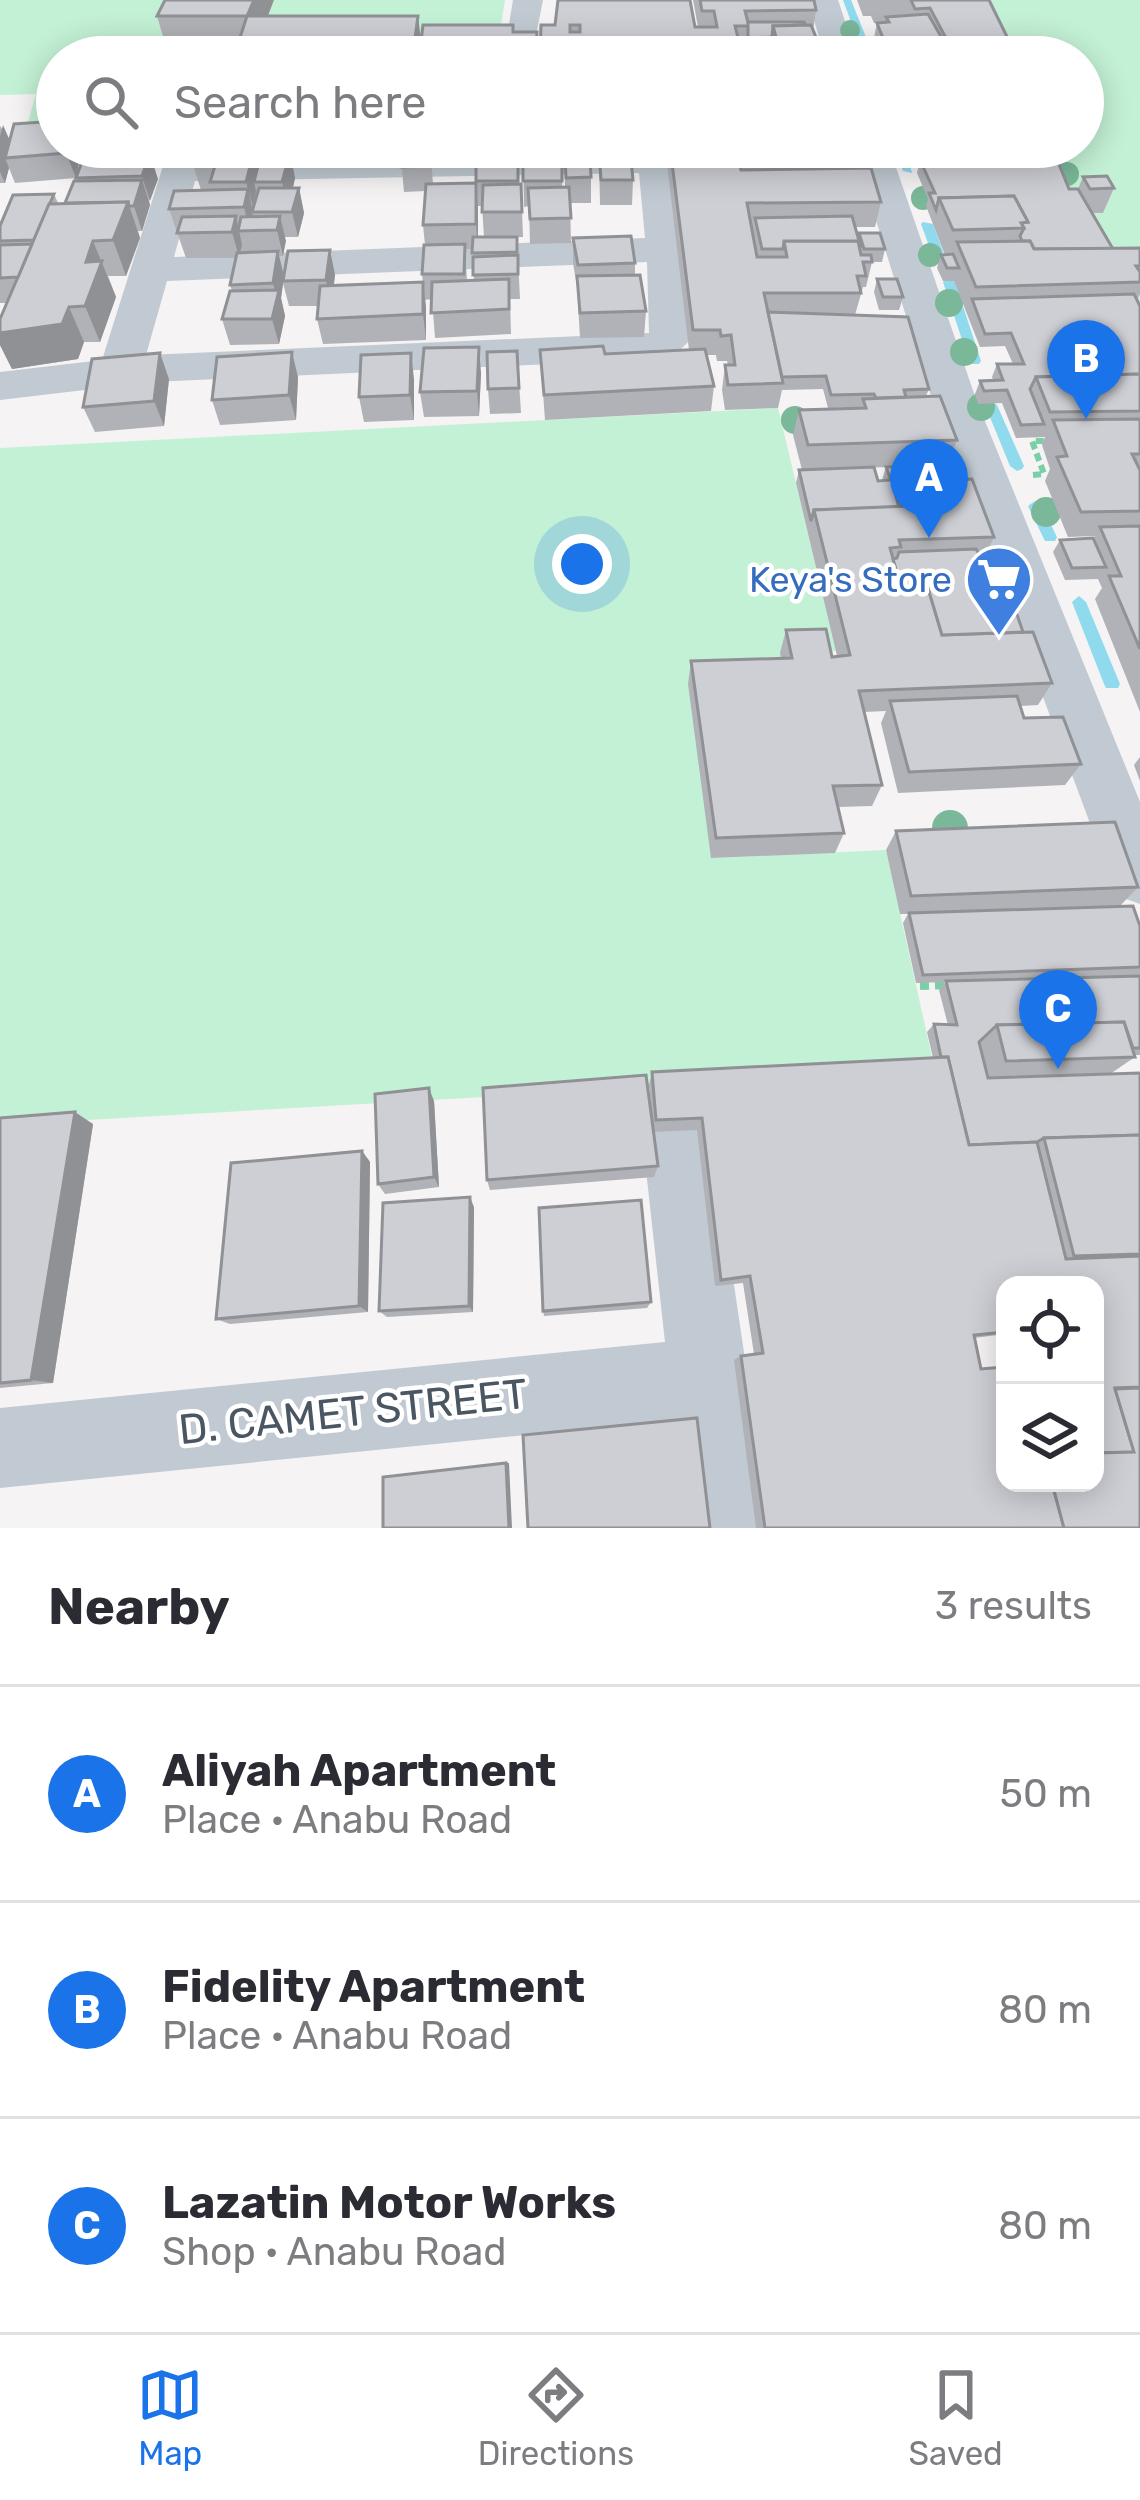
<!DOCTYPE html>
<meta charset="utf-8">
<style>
body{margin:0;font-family:Rubik,sans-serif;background:#f2f2f3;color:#2b2b33}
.controls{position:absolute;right:36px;bottom:36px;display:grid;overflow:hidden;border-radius:24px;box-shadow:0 6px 30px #0003}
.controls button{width:108px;height:108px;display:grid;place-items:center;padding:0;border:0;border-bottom:3px solid #e1e1e2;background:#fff;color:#2b2b33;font:60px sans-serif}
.you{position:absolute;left:582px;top:564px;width:42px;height:42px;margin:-30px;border:9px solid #fff;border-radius:50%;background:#1a73e8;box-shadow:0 0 0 18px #1a73e833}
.badge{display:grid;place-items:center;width:78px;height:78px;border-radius:50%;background:#1a73e8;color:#fff;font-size:39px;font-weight:700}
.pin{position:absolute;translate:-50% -99px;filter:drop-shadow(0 3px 6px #0008)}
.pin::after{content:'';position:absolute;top:63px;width:42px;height:36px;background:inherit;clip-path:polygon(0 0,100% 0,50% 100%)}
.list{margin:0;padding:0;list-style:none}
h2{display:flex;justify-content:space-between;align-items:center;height:156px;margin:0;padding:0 48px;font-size:51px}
h2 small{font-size:39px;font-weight:400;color:#7c7c81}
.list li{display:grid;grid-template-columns:78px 1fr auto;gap:36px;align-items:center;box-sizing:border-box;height:216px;padding:0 48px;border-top:3px solid #e1e1e2}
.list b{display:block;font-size:45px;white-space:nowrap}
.list p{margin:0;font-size:39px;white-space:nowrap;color:#7c7c81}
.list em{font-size:39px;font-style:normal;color:#7c7c81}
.icon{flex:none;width:66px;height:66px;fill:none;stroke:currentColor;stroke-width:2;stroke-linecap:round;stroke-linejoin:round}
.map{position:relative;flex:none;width:1140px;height:1528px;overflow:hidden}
.search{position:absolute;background:#fff;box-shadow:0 6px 30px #0003;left:36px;right:36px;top:36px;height:132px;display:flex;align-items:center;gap:30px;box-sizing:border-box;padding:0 42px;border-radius:66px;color:#7c7c81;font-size:45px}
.sheet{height:804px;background:#fff}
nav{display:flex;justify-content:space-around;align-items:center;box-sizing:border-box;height:168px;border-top:3px solid #e1e1e2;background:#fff;font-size:33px;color:#7c7c81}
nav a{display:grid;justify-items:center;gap:6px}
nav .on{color:#1a73e8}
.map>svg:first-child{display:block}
</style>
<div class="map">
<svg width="1140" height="1528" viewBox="0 0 1140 1528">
<rect width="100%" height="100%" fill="#f5f3f3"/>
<g fill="#c3f1d5">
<path d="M 0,0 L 190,0 L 169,44 L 120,51 L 118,57 L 57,57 L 57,146 L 20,149 L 36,94 L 0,95 Z"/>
<path d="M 274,0 L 505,0 L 497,49 L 255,50 Z"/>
<path d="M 972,0 L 1140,0 L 1140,330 L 1039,147 L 1083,147 L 1083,57 L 997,57 Z"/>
<path d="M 778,408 L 836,651 L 781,653 L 785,680 L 712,858 L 886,850 L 935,1071 L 0,1125 L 0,448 Z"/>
</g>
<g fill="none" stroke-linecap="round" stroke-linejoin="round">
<g fill="#90daee" fill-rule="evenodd">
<path d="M 843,0 L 851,0 L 874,57 L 864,57 Z"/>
<path d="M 895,147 L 905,147 L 912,173 L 903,171 Z"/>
<path d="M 916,192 L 921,195 L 924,208 L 915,206 L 911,195 Z"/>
<path d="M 923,222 L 933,224 L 944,254 L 942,256 L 932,254 L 921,224 Z"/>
<path d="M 949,279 L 955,282 L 981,361 L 979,364 L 971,364 L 969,361 L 943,282 Z"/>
<path d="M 991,401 L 997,405 L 1024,466 L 1022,469 L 1017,471 L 1010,466 L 985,405 Z"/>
<path d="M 1035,501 L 1040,503 L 1057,537 L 1055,541 L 1045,541 L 1043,537 L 1028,506 Z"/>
<path d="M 1079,596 L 1086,602 L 1120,684 L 1118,688 L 1106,688 L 1104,684 L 1072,602 Z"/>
</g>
<path stroke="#7ad0a6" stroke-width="6" stroke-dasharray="8 4.5" stroke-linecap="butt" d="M 1033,475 L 1044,474 L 1032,441 L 1049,441"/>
<path stroke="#7ad0a6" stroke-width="8" stroke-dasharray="9 6" stroke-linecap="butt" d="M 920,986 L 949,985"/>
<g fill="#c1cad2" fill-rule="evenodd">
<path d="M 513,0 L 543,0 L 533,50 L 511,50 L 506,43 Z"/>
<path d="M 808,0 L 838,0 L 857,57 L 825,57 Z"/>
<path d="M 169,147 L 205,147 L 201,159 L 638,152 L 637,147 L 673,147 L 695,335 L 675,355 L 660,359 L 152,382 L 0,400 L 0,372 L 102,360 ZM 639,173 L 645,238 L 174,257 L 195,181 ZM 647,262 L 649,333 L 146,355 L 167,281 Z"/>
<path d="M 853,147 L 889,147 L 976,399 L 1140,802 L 1140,904 L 1118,896 L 1110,877 L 932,399 Z"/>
<path d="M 678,1108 L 703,1118 L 713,1143 L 770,1528 L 686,1528 L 674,1420 L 0,1488 L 0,1408 L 665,1342 L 643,1143 L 653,1118 Z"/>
</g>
</g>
<g fill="#7bb799">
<circle cx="850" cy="30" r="10"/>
<circle cx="1067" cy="174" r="12"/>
<circle cx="923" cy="198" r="12"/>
<circle cx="930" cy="255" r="12"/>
<circle cx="949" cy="303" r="14"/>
<circle cx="964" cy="352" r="14"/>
<circle cx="981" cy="407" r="14"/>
<circle cx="795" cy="420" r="14"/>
<circle cx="1046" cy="512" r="15"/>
<circle cx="950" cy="828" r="18"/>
</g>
<g fill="#b0b2b7" fill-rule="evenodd">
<path d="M 693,0 L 814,0 L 816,10 L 813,31 L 824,57 L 750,57 L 751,50 L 742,50 L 743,57 L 540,57 L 541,25 L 698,27 Z"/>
<path d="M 857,0 L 989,0 L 1017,57 L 876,57 L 872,47 L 877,23 L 884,23 L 874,23 L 871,16 L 863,16 Z"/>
<path d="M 157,16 L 268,16 L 421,44 L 513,32 L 537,32 L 537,57 L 236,57 L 236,50 L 167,50 Z"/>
<path d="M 0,126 L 10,140 L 57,147 L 82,147 L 76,178 L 15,183 L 9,168 L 5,183 L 0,183 Z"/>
<path d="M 224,147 L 319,147 L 318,157 L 291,157 L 295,178 L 293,188 L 299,188 L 304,213 L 298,237 L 285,237 L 283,256 L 279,256 L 284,275 L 330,250 L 335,275 L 334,285 L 423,282 L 426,307 L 426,340 L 323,344 L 317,319 L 318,306 L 289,306 L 283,283 L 281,298 L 285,316 L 279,344 L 230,345 L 222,319 L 232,291 L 230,285 L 236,258 L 186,258 L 169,209 L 201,190 L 193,165 L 214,155 L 216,162 L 227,155 Z"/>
<path d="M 357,147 L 395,147 L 394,155 L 359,155 Z"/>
<path d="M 400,147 L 440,147 L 440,158 L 431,158 L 433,184 L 476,183 L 478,147 L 512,147 L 519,184 L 521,184 L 523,237 L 510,237 L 517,237 L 520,299 L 510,299 L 511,334 L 435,338 L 432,299 L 425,300 L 422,274 L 425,245 L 423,225 L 425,191 L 404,192 ZM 478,206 L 482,206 L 484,237 L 478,237 ZM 465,249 L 473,249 L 474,280 L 467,281 Z"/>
<path d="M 523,147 L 563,147 L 562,187 L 565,187 L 565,159 L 591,177 L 591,203 L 570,203 L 571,243 L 530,244 L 529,206 L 524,207 Z"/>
<path d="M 571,147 L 627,147 L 633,180 L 632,205 L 600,205 L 599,152 L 571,152 Z"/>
<path d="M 665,147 L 859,147 L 856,164 L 848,164 L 847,169 L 881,202 L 875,227 L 855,227 L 858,238 L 859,233 L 885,249 L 882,262 L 872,262 L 866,287 L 863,287 L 855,315 L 929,389 L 926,396 L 957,440 L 948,465 L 802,470 L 793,435 L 799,410 L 861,407 L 828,408 L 823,389 L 782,390 L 778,408 L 725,410 L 722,390 L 725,365 L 728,365 L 727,361 L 717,361 L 716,355 L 707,355 L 714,386 L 711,411 L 545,420 L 540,350 L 605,354 L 689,350 Z"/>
<path d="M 938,147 L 1059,147 L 1056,157 L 1069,189 L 1078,189 L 1083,177 L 1114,188 L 1103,213 L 1092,213 L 1113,249 L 1140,248 L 1140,294 L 1137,300 L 1140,306 L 1140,712 L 1095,599 L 1102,588 L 1098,579 L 1065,580 L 1053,552 L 1060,540 L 1093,538 L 1095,536 L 1068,537 L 1045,481 L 1050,469 L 1042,445 L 1045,437 L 1016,438 L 1002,403 L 978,404 L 975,394 L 980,381 L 993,380 L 992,377 L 997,364 L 1013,364 L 1005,346 L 980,347 L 954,281 L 943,281 L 937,268 L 941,255 L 945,255 L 926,206 L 928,199 L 917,173 L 920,160 L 936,160 Z"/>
<path d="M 84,156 L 158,179 L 149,201 L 150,205 L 142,231 L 138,231 L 140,238 L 126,276 L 108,276 L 116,297 L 100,342 L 84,342 L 78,359 L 12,369 L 0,345 L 0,319 L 7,303 L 0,303 L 0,226 L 54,194 L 58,203 L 65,203 L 77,181 L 76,178 Z"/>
<path d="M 573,238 L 635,263 L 635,275 L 646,311 L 644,337 L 580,338 L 577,287 L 573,263 Z"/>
<path d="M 877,279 L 903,297 L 899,310 L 879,310 L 874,292 Z"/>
<path d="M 517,351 L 521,413 L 490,414 L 488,389 Z"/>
<path d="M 481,373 L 479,416 L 424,417 L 420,392 Z"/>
<path d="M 298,377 L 296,420 L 220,425 L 212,400 Z"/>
<path d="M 169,379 L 164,426 L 95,432 L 83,407 Z"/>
<path d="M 414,379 L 414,420 L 364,422 L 359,397 Z"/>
<path d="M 886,467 L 963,480 L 994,537 L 983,560 L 1006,597 L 1052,683 L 1038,705 L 1020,706 L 1024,718 L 1081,764 L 1065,785 L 898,793 L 881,723 L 886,711 L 864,712 L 882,785 L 872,806 L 838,807 L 844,833 L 835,853 L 711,858 L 688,684 L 691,661 L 781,658 L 780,653 L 786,630 L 832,657 L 837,656 L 796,483 L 799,470 L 878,481 L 882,480 Z"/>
<path d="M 1140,757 L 1140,781 L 1134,765 Z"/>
<path d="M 896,831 L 1138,887 L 1120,906 L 990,911 L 1140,926 L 1140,1055 L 1135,1055 L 1135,1057 L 1110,1074 L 1140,1073 L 1140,1528 L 756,1528 L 734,1360 L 741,1356 L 754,1354 L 743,1283 L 715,1286 L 697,1130 L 653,1132 L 658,1166 L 654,1177 L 490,1190 L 487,1180 L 653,1127 L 649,1085 L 652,1072 L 933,1058 L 927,1032 L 934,1024 L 948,1025 L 939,990 L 945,982 L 916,983 L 903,923 L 908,914 L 900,914 L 886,850 ZM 1005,1285 L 1095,1285 L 1095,1483 L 981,1369 L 974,1338 L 1005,1334 Z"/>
<path d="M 434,1101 L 439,1187 L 385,1194 L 378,1184 Z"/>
<path d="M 0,1118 L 93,1124 L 53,1383 L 0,1388 Z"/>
<path d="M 362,1151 L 370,1162 L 368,1312 L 230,1324 L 216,1319 Z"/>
<path d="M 474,1207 L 473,1312 L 387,1317 L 379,1311 Z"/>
<path d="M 651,1302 L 647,1308 L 544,1316 L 543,1311 Z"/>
</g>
<g fill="#909195">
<path d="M 254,0 L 274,0 L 255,50 L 247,16 Z"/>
<path d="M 418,16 L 422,49 L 421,57 L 414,57 Z"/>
<path d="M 3,125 L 14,150 L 5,158 L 9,168 L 5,183 L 0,172 L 0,136 Z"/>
<path d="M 67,147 L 82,147 L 76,178 L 66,153 Z"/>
<path d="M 290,153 L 295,178 L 288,207 L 282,182 Z"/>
<path d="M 150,154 L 158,179 L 150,201 L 142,176 Z"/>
<path d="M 253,155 L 259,180 L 254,182 L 256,191 L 253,207 L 246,182 Z"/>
<path d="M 142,180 L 150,205 L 142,231 L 134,206 Z"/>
<path d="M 476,183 L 478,208 L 478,249 L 476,224 Z"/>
<path d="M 299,188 L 304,213 L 298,237 L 292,212 Z"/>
<path d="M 248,189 L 253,212 L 252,212 L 253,218 L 250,232 L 244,207 Z"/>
<path d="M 128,202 L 140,238 L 126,276 L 113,240 Z"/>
<path d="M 236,216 L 242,245 L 239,257 L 232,232 Z"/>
<path d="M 280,216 L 286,241 L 283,256 L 277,230 Z"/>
<path d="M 93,241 L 116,297 L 100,342 L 85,306 L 86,262 Z"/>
<path d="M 330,250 L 335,275 L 331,305 L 326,280 Z"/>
<path d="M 278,251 L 284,277 L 281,298 L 285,316 L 279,344 L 272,319 L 277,299 L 273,283 Z"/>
<path d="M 423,282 L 426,307 L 426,340 L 423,314 Z"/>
<path d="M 69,307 L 84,342 L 78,359 L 12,369 L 0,345 L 0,333 Z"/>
<path d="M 479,347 L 481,373 L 479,416 L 477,391 Z"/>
<path d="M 292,352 L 298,377 L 296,420 L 289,395 Z"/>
<path d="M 160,353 L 169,379 L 164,426 L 154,401 Z"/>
<path d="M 411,353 L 414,379 L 414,420 L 410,395 Z"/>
<path d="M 429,1088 L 434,1101 L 439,1187 L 434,1177 Z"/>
<path d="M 75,1112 L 93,1124 L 53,1383 L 31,1380 Z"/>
<path d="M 362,1151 L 370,1162 L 368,1312 L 359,1306 Z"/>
<path d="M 470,1197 L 474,1207 L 473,1312 L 469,1306 Z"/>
<path d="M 506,1463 L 509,1463 L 512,1528 L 509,1528 Z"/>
</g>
<g fill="#cdcfd5" stroke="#909195" stroke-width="3" fill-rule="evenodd">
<path d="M 165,0 L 254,0 L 247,16 L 418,16 L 413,53 L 235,53 L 247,16 L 157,16 Z"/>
<path d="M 558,0 L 690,0 L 695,27 L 717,27 L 714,11 L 702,11 L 700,0 L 814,0 L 816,10 L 745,11 L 749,26 L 735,26 L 743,57 L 579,57 L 579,53 L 540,54 L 541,25 L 555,25 ZM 570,25 L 580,25 L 580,32 L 570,32 Z"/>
<path d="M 911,0 L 989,0 L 1017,57 L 975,57 L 978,57 L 976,51 L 968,51 L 961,39 L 947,40 L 930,8 L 915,9 Z"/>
<path d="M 928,14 L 943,40 L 885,43 L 877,23 L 889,22 L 886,17 Z"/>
<path d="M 748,22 L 804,22 L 805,25 L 773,26 L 772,37 L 748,38 Z"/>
<path d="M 423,25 L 513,25 L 513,32 L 537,32 L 536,49 L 514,49 L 515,42 L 474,42 L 476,57 L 419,57 Z"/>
<path d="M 811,25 L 824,57 L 756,57 L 752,41 L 777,41 L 773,26 Z"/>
<path d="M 958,51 L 961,57 L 894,57 L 893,54 Z"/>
<path d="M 57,121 L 57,147 L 67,147 L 66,153 L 5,158 L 14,124 Z"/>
<path d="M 670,147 L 843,147 L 848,164 L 740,166 L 741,170 L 871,168 L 881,202 L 747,203 L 757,257 L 787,257 L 784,241 L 858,241 L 861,255 L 871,255 L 872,262 L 863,262 L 866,276 L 857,276 L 861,293 L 764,293 L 783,383 L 728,385 L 725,365 L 735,365 L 731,335 L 721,336 L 720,330 L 693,330 Z"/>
<path d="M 630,150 L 633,180 L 601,180 L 599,151 Z"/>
<path d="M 518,151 L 518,181 L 476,181 L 476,152 Z"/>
<rect x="523" y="151" width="39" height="30"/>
<path d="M 290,153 L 282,182 L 254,182 L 261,154 Z"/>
<path d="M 430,153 L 430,166 L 401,167 L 402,154 Z"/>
<path d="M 150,154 L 142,176 L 76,178 L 84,156 Z"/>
<path d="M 196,155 L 214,155 L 211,165 L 193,165 Z"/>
<path d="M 253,155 L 246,182 L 210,182 L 218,156 Z"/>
<path d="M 1056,157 L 1069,189 L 1078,189 L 1113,249 L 1034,249 L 1030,241 L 1022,241 L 1020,236 L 1024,228 L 1021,223 L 1028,222 L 1014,196 L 939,198 L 936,210 L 929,193 L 935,193 L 920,160 Z"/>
<path d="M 590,158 L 591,177 L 566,178 L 565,159 Z"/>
<path d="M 1107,176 L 1114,188 L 1090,189 L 1083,177 Z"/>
<path d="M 142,180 L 134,206 L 129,206 L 128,202 L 65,203 L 74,181 Z"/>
<path d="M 476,183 L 476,224 L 423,225 L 426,184 Z"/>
<path d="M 521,184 L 522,212 L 482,212 L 483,185 Z"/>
<path d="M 569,187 L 571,218 L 530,219 L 528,188 Z"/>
<path d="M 259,188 L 299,188 L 292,212 L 252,212 Z"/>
<path d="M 248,189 L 244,207 L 169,209 L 174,191 Z"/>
<path d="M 54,194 L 34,240 L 0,241 L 0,226 L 13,195 Z"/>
<path d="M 1014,196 L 1028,222 L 1021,223 L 1024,228 L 953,230 L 939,198 Z"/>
<path d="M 128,202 L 113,240 L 93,241 L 86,262 L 102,261 L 85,306 L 69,307 L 62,324 L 0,333 L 0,319 L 49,204 Z"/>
<path d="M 236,216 L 232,232 L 177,233 L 182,217 Z"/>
<path d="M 280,216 L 277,230 L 238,231 L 241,217 Z"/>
<path d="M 852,216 L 861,248 L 858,241 L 784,241 L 783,249 L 762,249 L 755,218 Z"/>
<path d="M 859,233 L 880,233 L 885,249 L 864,249 Z"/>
<path d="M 631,236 L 635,263 L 578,265 L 573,238 Z"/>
<path d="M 473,237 L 517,237 L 517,252 L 472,253 Z"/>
<path d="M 1030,241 L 1034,249 L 1140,248 L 1140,266 L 1136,266 L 1140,272 L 1140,282 L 976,287 L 957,242 Z"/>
<path d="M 32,244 L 18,277 L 0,278 L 0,245 Z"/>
<path d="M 465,244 L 464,274 L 422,274 L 424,245 Z"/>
<path d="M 330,250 L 326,280 L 283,281 L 288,251 Z"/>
<path d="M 278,251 L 273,283 L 230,285 L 237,253 Z"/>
<path d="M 953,254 L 959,268 L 947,268 L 941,255 Z"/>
<path d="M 518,255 L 518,274 L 473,275 L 473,257 Z"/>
<path d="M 640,275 L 646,311 L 580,313 L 577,276 Z"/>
<path d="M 509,279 L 509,309 L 431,313 L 432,282 Z"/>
<path d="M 877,279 L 897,279 L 903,297 L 883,297 Z"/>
<path d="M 423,282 L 423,314 L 317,319 L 320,286 Z"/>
<path d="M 279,290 L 272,319 L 222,319 L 230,291 Z"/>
<path d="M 1134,294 L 1140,306 L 1140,374 L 1036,377 L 1030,389 L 1044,424 L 1021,425 L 1007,390 L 984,391 L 980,381 L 1003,380 L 997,364 L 1024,364 L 1011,333 L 985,334 L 972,299 Z"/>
<path d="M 768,312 L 908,317 L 929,389 L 904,390 L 906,397 L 876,398 L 874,394 L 831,395 L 826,376 L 782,377 Z"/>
<path d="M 603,346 L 605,354 L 705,349 L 714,386 L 544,395 L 540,350 Z"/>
<path d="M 479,347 L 477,391 L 420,392 L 424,348 Z"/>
<path d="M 517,351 L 519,388 L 488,389 L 487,352 Z"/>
<path d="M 292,352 L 289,395 L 212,400 L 217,357 Z"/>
<path d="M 160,353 L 154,401 L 83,407 L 92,359 Z"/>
<path d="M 411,353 L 410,395 L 359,397 L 361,355 Z"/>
<path d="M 1140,374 L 1140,411 L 1050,412 L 1036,377 Z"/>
<path d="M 940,396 L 957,440 L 808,445 L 799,410 L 866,408 L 863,399 Z"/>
<path d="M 1140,419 L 1140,454 L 1132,454 L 1140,470 L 1140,511 L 1081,512 L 1057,457 L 1067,456 L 1053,420 Z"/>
<path d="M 957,465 L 963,480 L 899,482 L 895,493 L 899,507 L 814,510 L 811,521 L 799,470 L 874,467 L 878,481 L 891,480 L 886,467 Z"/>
<path d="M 972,479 L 994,537 L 899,540 L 901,547 L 890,548 L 902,589 L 928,588 L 942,635 L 1033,632 L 1052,683 L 859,691 L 882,785 L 833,786 L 844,833 L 716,838 L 691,661 L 792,658 L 786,630 L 826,629 L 832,657 L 850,655 L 814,510 L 907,506 L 899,482 Z"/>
<path d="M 1140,526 L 1140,649 L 1109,576 L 1121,576 L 1100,527 Z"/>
<path d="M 1093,538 L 1106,567 L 1072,568 L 1060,540 Z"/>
<path d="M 976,549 L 993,578 L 1000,578 L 1006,597 L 1011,597 L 1023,632 L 942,635 L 928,588 L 902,589 L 893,559 L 897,558 L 899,552 Z"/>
<path d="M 1017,696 L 1024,718 L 1063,717 L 1081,764 L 909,772 L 890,701 Z"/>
<path d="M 1115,822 L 1138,887 L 911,896 L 896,831 Z"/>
<path d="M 1133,906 L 1140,926 L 1140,967 L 923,975 L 909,913 Z"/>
<path d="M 1140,976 L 1140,1048 L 1133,1048 L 1124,1022 L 997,1025 L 979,1042 L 988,1078 L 1140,1073 L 1140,1135 L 1044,1138 L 1037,1142 L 969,1145 L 948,1057 L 941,1057 L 934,1024 L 957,1025 L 946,981 Z"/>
<path d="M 1124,1022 L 1135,1057 L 1006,1061 L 997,1025 Z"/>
<path d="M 948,1057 L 969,1145 L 1037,1142 L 1066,1259 L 1140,1256 L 1140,1387 L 1115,1388 L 1134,1452 L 1095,1453 L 1095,1389 L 1101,1389 L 1095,1367 L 1095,1285 L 1005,1285 L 1003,1288 L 1005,1332 L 974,1335 L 981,1369 L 1005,1367 L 1005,1483 L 1052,1483 L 1064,1528 L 765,1528 L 741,1356 L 763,1353 L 750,1276 L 721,1280 L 702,1118 L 656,1120 L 652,1072 Z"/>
<path d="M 646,1075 L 658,1166 L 487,1180 L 483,1088 Z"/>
<path d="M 429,1088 L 434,1177 L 378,1184 L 375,1094 Z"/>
<path d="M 75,1112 L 31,1380 L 0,1383 L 0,1118 Z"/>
<path d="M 1140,1135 L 1140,1254 L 1074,1256 L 1044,1138 Z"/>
<path d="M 362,1151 L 359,1306 L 216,1319 L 231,1163 Z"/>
<path d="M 470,1197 L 469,1306 L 379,1311 L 383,1203 Z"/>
<path d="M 641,1200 L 651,1302 L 543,1311 L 539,1208 Z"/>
<path d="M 1140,1388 L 1140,1528 L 1064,1528 L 1052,1483 L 1095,1483 L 1095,1453 L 1134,1452 L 1115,1389 Z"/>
<path d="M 697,1418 L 710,1528 L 528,1528 L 523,1435 Z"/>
<path d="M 506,1463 L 509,1528 L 383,1528 L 383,1477 Z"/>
</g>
<defs>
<g id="supermarket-pin" transform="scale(3.45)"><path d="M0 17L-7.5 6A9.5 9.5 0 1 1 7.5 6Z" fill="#3f7fe0" stroke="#fff"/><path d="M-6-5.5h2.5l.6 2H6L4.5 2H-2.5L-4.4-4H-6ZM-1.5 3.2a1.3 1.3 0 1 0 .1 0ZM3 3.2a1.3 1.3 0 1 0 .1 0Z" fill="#fff"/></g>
</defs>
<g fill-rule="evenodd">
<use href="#supermarket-pin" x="999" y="579"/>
</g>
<g text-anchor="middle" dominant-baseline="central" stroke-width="9" stroke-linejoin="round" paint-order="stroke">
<g font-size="36" fill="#366cbe" stroke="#fff" text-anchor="end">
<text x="952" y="579">Keya's Store</text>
</g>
<g font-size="42" fill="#4a5661" stroke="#fff">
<text transform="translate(353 1412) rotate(-6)">D. CAMET STREET</text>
</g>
</g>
</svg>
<div class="controls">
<button><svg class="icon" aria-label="locate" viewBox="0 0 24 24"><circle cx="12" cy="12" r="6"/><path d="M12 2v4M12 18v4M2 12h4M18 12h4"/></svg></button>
<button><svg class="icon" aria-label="layers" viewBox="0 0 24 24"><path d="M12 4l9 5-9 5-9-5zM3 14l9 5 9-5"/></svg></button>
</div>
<div class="you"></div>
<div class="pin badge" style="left:929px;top:538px">A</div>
<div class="pin badge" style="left:1086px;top:419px">B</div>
<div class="pin badge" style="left:1058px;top:1069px">C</div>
<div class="search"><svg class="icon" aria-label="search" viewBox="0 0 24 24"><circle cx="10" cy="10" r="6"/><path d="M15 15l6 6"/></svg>Search here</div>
</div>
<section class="sheet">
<h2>Nearby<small>3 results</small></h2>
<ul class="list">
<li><span class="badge">A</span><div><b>Aliyah Apartment</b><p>Place · Anabu Road</p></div><em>50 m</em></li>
<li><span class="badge">B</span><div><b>Fidelity Apartment</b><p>Place · Anabu Road</p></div><em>80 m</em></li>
<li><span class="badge">C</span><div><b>Lazatin Motor Works</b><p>Shop · Anabu Road</p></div><em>80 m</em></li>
</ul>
</section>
<nav>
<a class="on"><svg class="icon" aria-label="map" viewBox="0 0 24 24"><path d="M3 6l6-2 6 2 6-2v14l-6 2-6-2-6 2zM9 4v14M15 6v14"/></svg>Map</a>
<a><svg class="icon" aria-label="directions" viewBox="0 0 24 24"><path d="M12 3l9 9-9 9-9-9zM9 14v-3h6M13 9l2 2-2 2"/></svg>Directions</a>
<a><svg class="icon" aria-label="saved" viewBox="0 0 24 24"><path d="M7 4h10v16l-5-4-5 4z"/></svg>Saved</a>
</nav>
